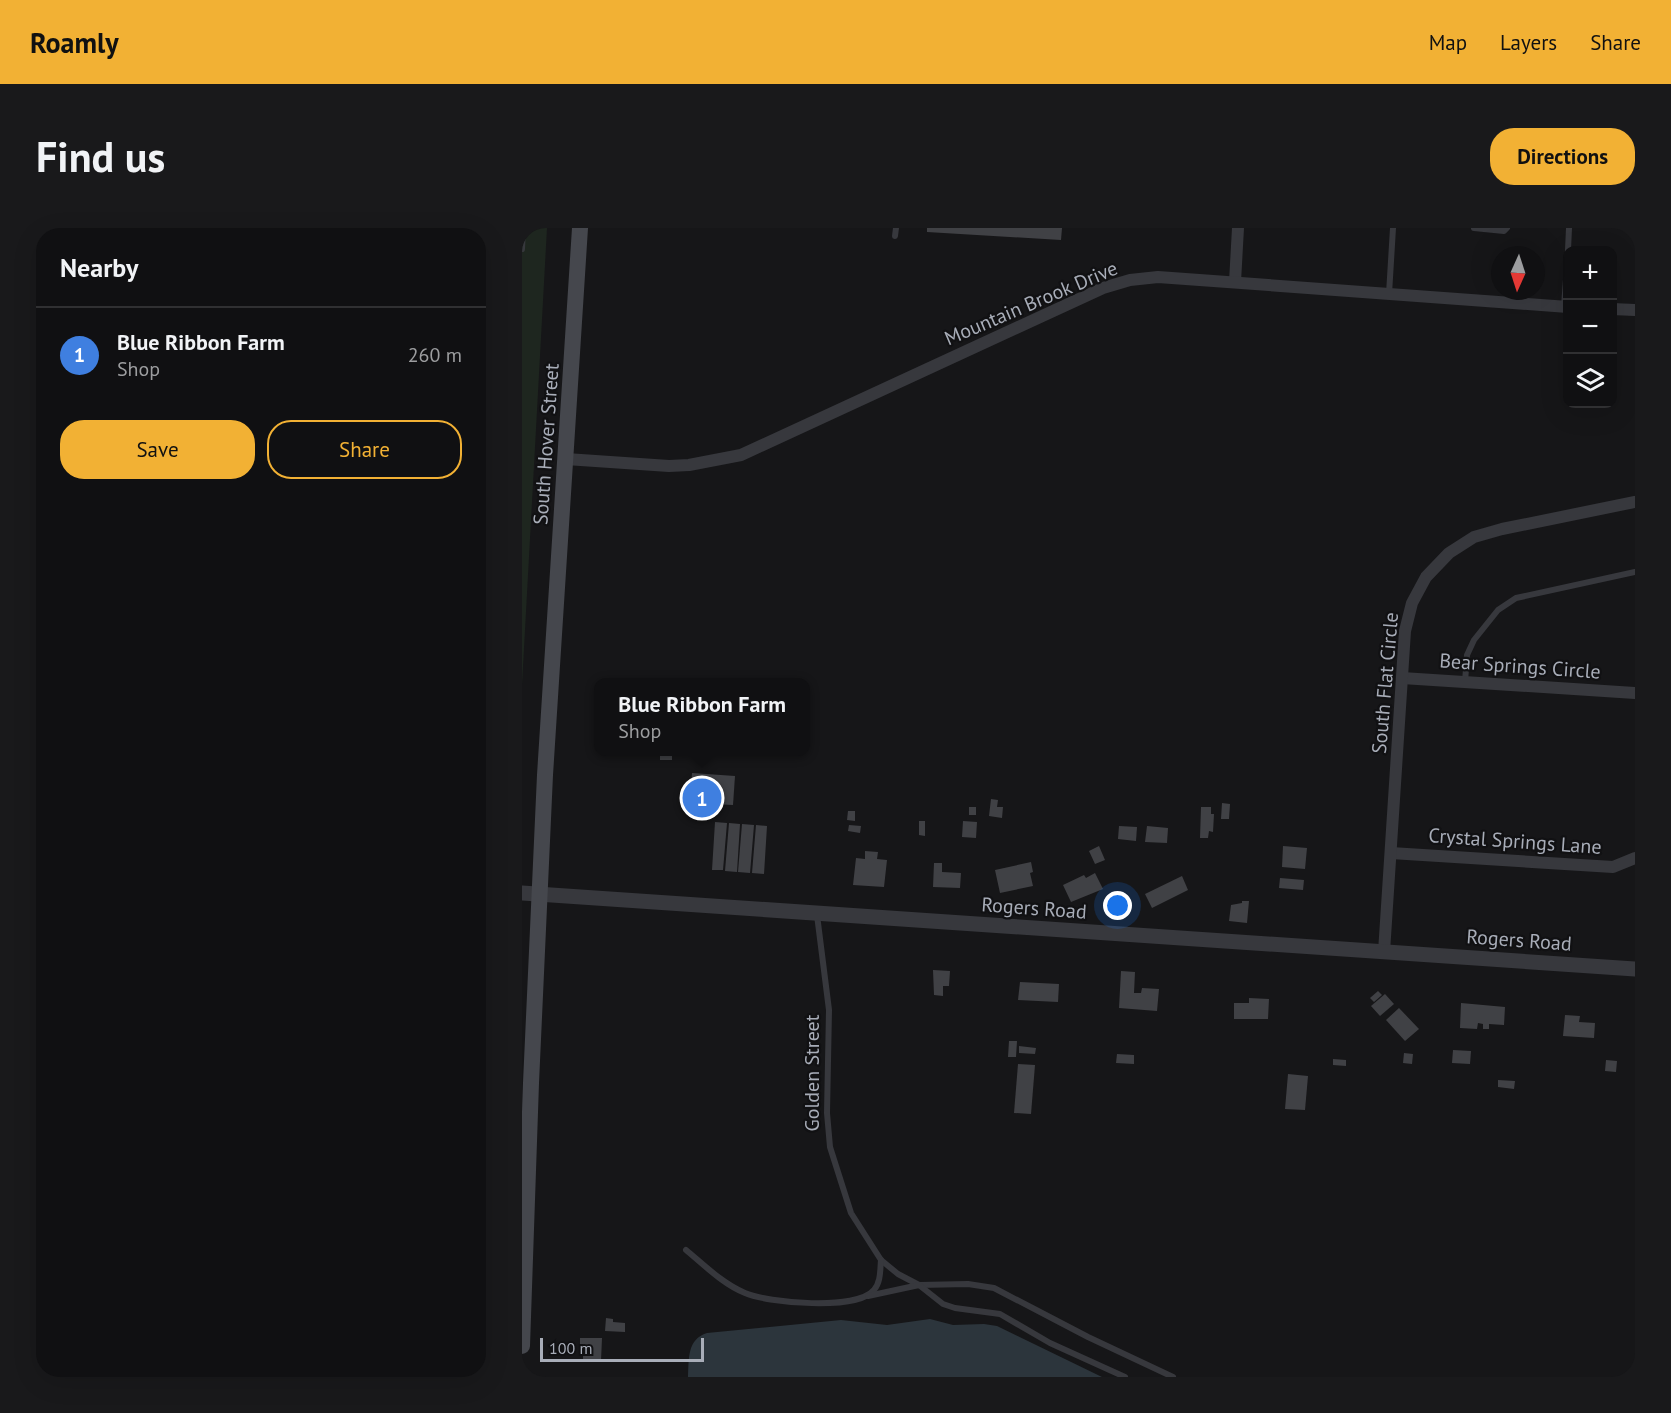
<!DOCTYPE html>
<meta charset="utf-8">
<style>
body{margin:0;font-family:"PT Sans",sans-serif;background:#19191b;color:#f1f3f6}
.controls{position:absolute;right:18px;top:18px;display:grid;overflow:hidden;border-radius:12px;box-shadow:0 6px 24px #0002}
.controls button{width:54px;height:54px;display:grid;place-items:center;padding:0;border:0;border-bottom:2px solid #303032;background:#101012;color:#f1f3f6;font:30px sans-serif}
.compass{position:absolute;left:969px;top:18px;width:54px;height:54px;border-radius:50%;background:#101012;box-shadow:0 6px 24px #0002;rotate:183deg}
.scale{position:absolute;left:18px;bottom:15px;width:164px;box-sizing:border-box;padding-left:6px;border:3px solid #a8adb8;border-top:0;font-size:16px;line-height:21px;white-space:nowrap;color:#a8adb8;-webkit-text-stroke:4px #111113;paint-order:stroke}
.you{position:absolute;left:596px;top:678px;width:21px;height:21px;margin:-15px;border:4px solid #fff;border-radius:50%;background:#1a73e8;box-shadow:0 0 0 9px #1a73e833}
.badge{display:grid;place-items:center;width:39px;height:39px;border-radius:50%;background:#f2b134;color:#fff;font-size:20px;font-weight:700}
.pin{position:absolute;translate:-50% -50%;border:3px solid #fff;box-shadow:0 2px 6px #0006}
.popup{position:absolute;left:72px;top:450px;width:216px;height:78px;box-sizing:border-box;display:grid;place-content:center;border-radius:12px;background:#101012;filter:drop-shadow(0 2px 4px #0005);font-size:20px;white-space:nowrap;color:#9c9d9f}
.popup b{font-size:22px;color:#f1f3f6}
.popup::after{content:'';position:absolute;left:50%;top:100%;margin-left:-12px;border:12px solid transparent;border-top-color:#101012}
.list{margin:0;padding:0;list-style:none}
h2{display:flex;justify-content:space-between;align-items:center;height:78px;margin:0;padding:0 24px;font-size:26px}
h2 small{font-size:20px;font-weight:400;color:#9c9d9f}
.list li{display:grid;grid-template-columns:39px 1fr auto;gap:18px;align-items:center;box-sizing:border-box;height:96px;padding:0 24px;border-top:2px solid #303032}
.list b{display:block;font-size:22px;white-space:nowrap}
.list p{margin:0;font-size:20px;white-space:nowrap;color:#9c9d9f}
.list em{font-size:20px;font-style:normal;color:#9c9d9f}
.actions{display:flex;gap:12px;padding:18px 24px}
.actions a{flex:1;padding:14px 0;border:2px solid #f2b134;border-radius:24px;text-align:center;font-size:21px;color:#f2b134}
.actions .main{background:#f2b134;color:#111}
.icon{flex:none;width:33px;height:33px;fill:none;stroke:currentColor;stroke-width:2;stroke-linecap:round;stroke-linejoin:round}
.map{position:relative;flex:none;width:1113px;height:1149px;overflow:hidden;border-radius:24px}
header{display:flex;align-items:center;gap:36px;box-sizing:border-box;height:84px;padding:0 30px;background:#f2b134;color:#111}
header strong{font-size:28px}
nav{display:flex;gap:33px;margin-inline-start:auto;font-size:21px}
.intro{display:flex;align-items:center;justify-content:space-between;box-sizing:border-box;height:144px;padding:0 36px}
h1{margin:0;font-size:42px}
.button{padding:15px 27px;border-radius:24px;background:#f2b134;color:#111;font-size:21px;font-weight:700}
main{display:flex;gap:36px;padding:0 36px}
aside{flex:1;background:#101012;border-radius:24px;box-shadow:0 6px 24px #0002}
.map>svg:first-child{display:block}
</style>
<header>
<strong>Roamly</strong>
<nav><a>Map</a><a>Layers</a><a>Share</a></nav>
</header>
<div class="intro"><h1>Find us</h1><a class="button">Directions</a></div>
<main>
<aside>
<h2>Nearby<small></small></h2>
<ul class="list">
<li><span class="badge" style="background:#3f7fe0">1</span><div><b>Blue Ribbon Farm</b><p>Shop</p></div><em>260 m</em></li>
</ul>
<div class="actions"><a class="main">Save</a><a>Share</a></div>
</aside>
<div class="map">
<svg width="1113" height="1149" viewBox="0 0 1113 1149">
<rect width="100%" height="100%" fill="#161618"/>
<path fill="#1e261f" d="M 0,0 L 25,0 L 0,457 Z"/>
<path fill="#2c353c" d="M 408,1091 L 431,1097 L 462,1096 L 475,1098 L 580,1149 L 166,1149 C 167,1131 165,1111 185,1105 L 319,1092 L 365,1097 Z"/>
<g fill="#404145">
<path d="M 405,0 L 540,0 L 539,12 L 405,4 Z"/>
<rect x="138" y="524" width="12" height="8"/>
<path d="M 170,545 L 213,548 L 211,577 L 168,575 Z"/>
<path d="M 469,571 L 476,572 L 475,579 L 481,579 L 480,590 L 467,588 Z"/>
<path d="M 700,575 L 708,576 L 707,591 L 699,591 Z"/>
<rect x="447" y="579" width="7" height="8"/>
<path d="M 679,579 L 689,579 L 689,586 L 692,586 L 691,604 L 687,603 L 686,610 L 678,610 Z"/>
<path d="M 326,583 L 333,583 L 333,593 L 325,592 Z"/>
<path d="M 397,593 L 403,593 L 403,608 L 397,607 Z"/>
<path d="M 441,593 L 455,594 L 454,610 L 440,609 Z"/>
<path d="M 193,594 L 205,595 L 201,642 L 190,642 Z"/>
<path d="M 207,595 L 218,596 L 215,644 L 203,643 Z"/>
<path d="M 220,596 L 232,597 L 228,645 L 216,644 Z"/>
<path d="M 234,597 L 245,598 L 242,646 L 230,645 Z"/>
<path d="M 327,597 L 339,598 L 338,605 L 326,603 Z"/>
<path d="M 597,598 L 615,599 L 614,613 L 596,611 Z"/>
<path d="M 625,598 L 646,600 L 645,615 L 623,614 Z"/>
<path d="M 577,618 L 583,632 L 573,636 L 567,623 Z"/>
<path d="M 761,618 L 785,620 L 783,641 L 760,639 Z"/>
<path d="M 343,623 L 356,624 L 355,631 L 365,632 L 362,659 L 331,657 L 334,630 L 343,631 Z"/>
<path d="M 509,634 L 511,644 L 508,645 L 511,658 L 478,665 L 473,642 Z"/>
<path d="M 412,635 L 420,635 L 420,644 L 439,645 L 438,660 L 411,659 Z"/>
<path d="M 573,645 L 581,661 L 549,674 L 541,657 L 562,647 L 564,650 Z"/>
<path d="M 660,648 L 666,662 L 630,680 L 623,666 Z"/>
<path d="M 758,650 L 782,652 L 781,662 L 757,660 Z"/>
<path d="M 720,673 L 727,673 L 725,695 L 707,693 L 709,677 L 720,675 Z"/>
<path d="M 411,742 L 428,743 L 427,758 L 421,758 L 421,768 L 412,767 Z"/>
<path d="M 599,743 L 613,744 L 612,765 L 619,765 L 620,760 L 637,761 L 635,783 L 597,780 Z"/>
<path d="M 498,754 L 537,756 L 536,774 L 496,772 Z"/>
<path d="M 856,763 L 860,767 L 852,774 L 848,770 Z"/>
<path d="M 863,766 L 872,776 L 858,788 L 849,778 Z"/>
<path d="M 727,770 L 747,771 L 746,791 L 712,791 L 712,775 L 727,775 Z"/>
<path d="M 939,775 L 983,779 L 982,797 L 967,796 L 967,801 L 961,801 L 961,796 L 956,795 L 955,801 L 938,800 Z"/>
<path d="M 877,780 L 897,801 L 883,813 L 864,792 Z"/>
<path d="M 1043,787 L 1058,788 L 1057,794 L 1073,795 L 1072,810 L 1041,808 Z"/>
<path d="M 487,813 L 495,813 L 494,829 L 486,829 Z"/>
<path d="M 497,818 L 514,820 L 513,826 L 497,825 Z"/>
<path d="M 931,822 L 949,823 L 948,836 L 930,835 Z"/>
<path d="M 882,825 L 891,826 L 890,836 L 881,835 Z"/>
<path d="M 595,826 L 612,827 L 612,836 L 594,835 Z"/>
<path d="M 811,831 L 824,832 L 824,838 L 811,837 Z"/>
<path d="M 1084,832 L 1095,833 L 1094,844 L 1083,843 Z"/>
<path d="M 496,836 L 513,837 L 509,886 L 492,885 Z"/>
<path d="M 766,846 L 786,848 L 783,882 L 763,881 Z"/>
<path d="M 976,852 L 993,853 L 992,861 L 976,859 Z"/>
<path d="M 84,1090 L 91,1091 L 91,1094 L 103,1095 L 103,1104 L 83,1103 Z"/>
<path d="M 58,1110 L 80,1110 L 79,1133 L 61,1132 L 61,1125 L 58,1125 Z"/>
</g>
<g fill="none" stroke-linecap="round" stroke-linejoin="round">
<g stroke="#37383d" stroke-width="6">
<path d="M 952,0 L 982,3 L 985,0"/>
<path d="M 1106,0 L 1113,8"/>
<path d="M 373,8 L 374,0"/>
<path d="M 0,21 L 1,0"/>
<path d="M 1046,22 L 1047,0"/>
<path d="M 867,66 L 871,0"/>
<path d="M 1042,78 L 1046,25"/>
<path d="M 943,454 L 945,427 L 952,412 L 976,382 L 994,370 L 1113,344"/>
<path d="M 295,687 L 307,782 L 305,885 L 308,919 L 329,985 L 359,1032 L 376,1046 L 397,1057 L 446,1056 L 472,1060 L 566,1109 L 651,1149"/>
<path d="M 164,1022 C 182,1037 201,1056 223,1065 C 246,1075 335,1083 352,1062 C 359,1054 358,1042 359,1032"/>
<path d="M 346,1068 L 397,1057 L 421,1076 L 433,1080 L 478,1086 L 528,1115 L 603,1149"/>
</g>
<g stroke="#37383d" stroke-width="12">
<path d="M 713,54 L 716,0"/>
<path d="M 1090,81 L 1113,82"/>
<path d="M 44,231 L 147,238 L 167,237 L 219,227 L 581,60 L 608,52 L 636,49 L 1046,79"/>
<path d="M 880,450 L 1113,465"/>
<path d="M 869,625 L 1091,639 L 1113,630"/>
<path d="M 862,724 L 883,403 L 890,375 L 904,349 L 927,325 L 952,309 L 980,301 L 1113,274"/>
</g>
<path stroke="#37383d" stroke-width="15" d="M 0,665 L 1113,741"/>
<path stroke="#45474d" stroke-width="16" d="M 0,1118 L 9,855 L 23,547 L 58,0"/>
</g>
<g text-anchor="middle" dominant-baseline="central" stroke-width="4.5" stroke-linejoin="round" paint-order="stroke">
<g font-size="20" fill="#a8adb8" stroke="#111113">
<text transform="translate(509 75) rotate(-23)">Mountain Brook Drive</text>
<text transform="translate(24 216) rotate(-86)">South Hover Street</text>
<text transform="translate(998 438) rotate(4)">Bear Springs Circle</text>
<text transform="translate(863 455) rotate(-85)">South Flat Circle</text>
<text transform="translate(993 613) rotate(4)">Crystal Springs Lane</text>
<text transform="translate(512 680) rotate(4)">Rogers Road</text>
<text transform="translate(997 712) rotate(4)">Rogers Road</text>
<text transform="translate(290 845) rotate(-90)">Golden Street</text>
</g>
</g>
</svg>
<div class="controls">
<button>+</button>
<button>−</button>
<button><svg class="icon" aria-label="layers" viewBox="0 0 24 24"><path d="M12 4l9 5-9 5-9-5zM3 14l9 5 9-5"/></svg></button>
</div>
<svg class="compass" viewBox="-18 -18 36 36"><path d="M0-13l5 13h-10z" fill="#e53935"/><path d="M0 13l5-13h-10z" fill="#9c9d9f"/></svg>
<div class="scale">100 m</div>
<div class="you"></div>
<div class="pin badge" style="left:180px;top:570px;background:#3f7fe0">1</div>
<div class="popup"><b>Blue Ribbon Farm</b>Shop</div>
</div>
</main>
